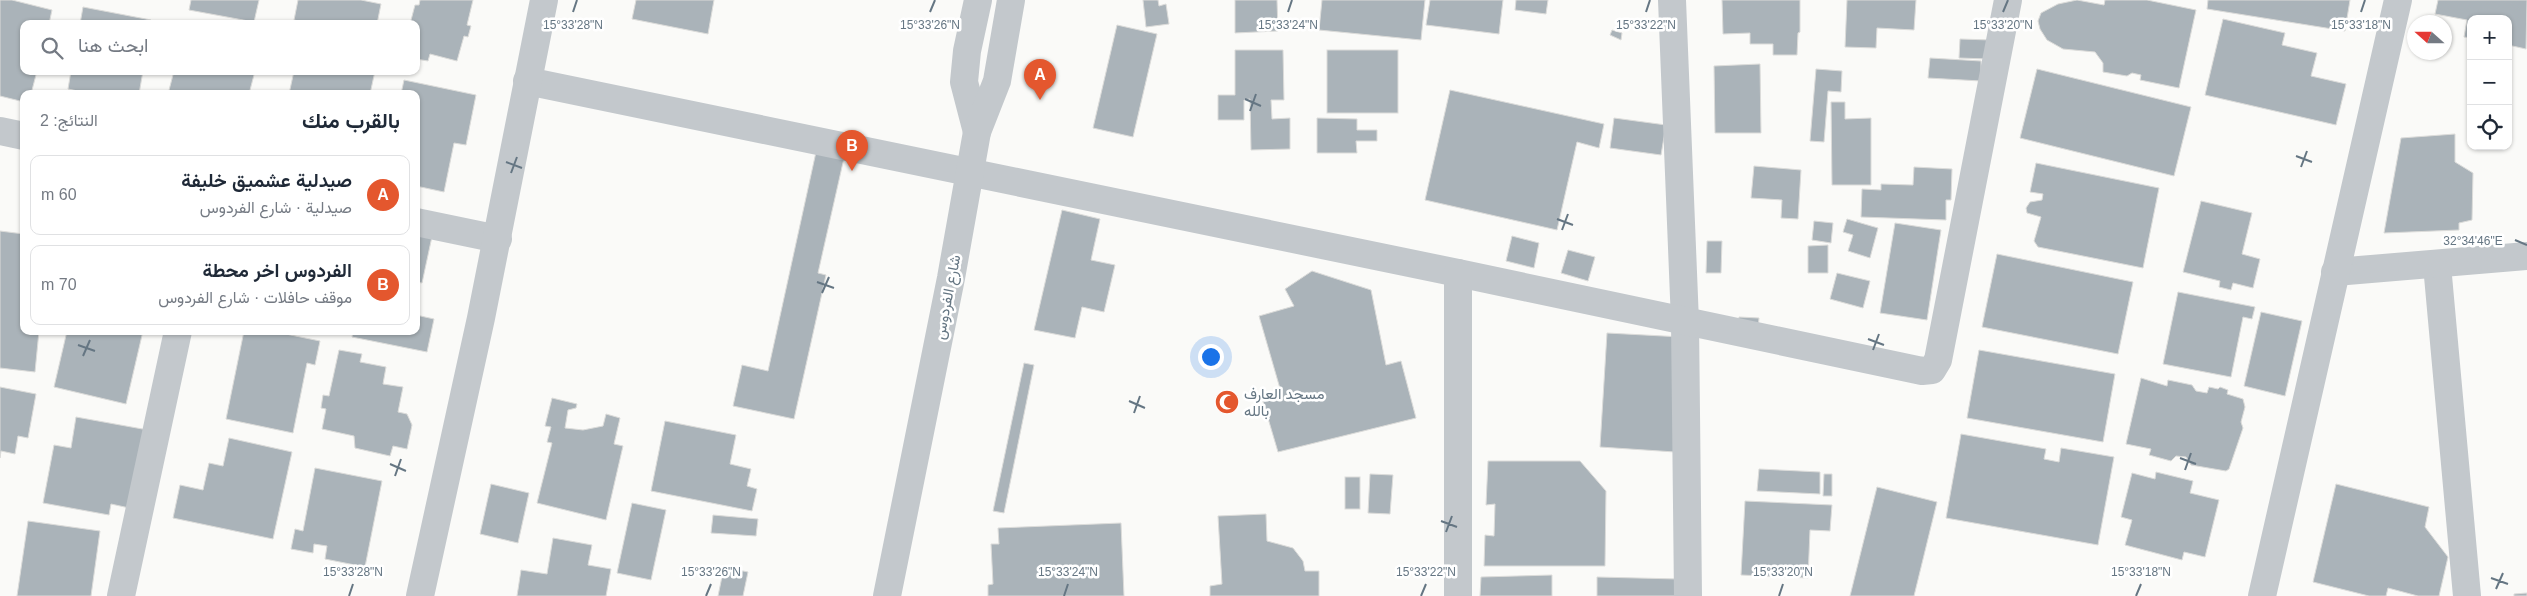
<!DOCTYPE html>
<html lang="ar">
<meta charset="utf-8">
<style>
body{margin:0;font-family:Helvetica,Vazirmatn,sans-serif;background:#f2f2f3;color:#1f2937;direction:rtl}
.controls{position:absolute;right:15px;top:15px;display:grid;overflow:hidden;border-radius:10px;box-shadow:0 1px 4px #0004}
.controls button{width:45px;height:45px;display:grid;place-items:center;padding:0;border:0;border-bottom:1px solid #e0e1e3;background:#fff;color:#1f2937;font:25px sans-serif}
.compass{position:absolute;left:2407px;top:15px;width:45px;height:45px;border-radius:50%;background:#fff;box-shadow:0 1px 4px #0004;rotate:291deg}
.you{position:absolute;left:1210px;top:356px;width:18px;height:18px;margin:-12px;border:4px solid #fff;border-radius:50%;background:#1a73e8;box-shadow:0 0 0 8px #1a73e833}
.badge{display:grid;place-items:center;width:32px;height:32px;border-radius:50%;background:#e4572e;color:#fff;font-size:16px;font-weight:700}
.pin{position:absolute;translate:-50% -41px;filter:drop-shadow(0 1px 2px #0008)}
.pin::after{content:'';position:absolute;top:26px;width:18px;height:15px;background:inherit;clip-path:polygon(0 0,100% 0,50% 100%)}
.list{margin:0;padding:0;list-style:none}
h2{display:flex;justify-content:space-between;align-items:center;height:65px;margin:0;padding:0 20px;font-size:21px}
h2 small{font-size:16px;font-weight:400;color:#747a83}
.list li{display:grid;grid-template-columns:32px 1fr auto;gap:15px;align-items:center;box-sizing:border-box;height:80px;margin:0 10px 10px;padding:0 10px;border:1px solid #e0e1e3;border-radius:10px}
.list b{display:block;font-size:19px;white-space:nowrap}
.list p{margin:0;font-size:16px;white-space:nowrap;color:#747a83}
.list em{font-size:16px;font-style:normal;color:#747a83}
.icon{flex:none;width:28px;height:28px;fill:none;stroke:currentColor;stroke-width:2;stroke-linecap:round;stroke-linejoin:round}
.map{position:relative;flex:none;width:2527px;height:596px;overflow:hidden;direction:ltr}
.search{position:absolute;background:#fff;box-shadow:0 1px 4px #0004;left:20px;top:20px;width:400px;height:55px;display:flex;align-items:center;gap:12px;box-sizing:border-box;padding:0 18px;border-radius:10px;color:#747a83;font-size:19px}
.panel{position:absolute;background:#fff;box-shadow:0 1px 4px #0004;left:20px;top:90px;width:400px;height:245px;border-radius:10px;direction:rtl}
.map>svg:first-child{display:block}
</style>
<div class="map">
<svg width="2527" height="596" viewBox="0 0 2527 596">
<rect width="100%" height="100%" fill="#fafaf8"/>
<g fill="#aab3b9" stroke="#dcdcda">
<path d="M 0,0 L 12,0 L 52,10 L 49,24 L 24,24 L 24,71 L 37,71 L 31,94 L 24,94 L 24,102 L 0,96 Z"/>
<path d="M 191,0 L 259,0 L 254,22 L 189,10 Z"/>
<path d="M 298,0 L 361,0 L 381,4 L 377,24 L 313,24 L 294,20 Z"/>
<path d="M 420,0 L 473,0 L 467,25 L 471,26 L 468,37 L 464,36 L 457,61 L 430,54 L 428,61 L 416,59 L 416,24 L 410,24 L 415,5 L 419,5 Z"/>
<path d="M 636,0 L 714,0 L 708,34 L 632,19 Z"/>
<path d="M 1143,0 L 1158,0 L 1159,6 L 1166,4 L 1169,24 L 1146,27 Z"/>
<path d="M 1235,0 L 1277,0 L 1278,31 L 1235,33 Z"/>
<path d="M 1322,0 L 1425,0 L 1421,40 L 1319,30 Z"/>
<path d="M 1430,0 L 1503,0 L 1499,34 L 1426,25 Z"/>
<path d="M 1516,0 L 1548,0 L 1546,14 L 1515,10 Z"/>
<path d="M 1722,0 L 1800,0 L 1800,32 L 1798,33 L 1797,55 L 1773,55 L 1773,44 L 1750,44 L 1750,33 L 1723,34 Z"/>
<path d="M 1847,0 L 1916,0 L 1914,30 L 1877,28 L 1876,48 L 1845,47 Z"/>
<path d="M 2077,0 L 2104,5 L 2105,0 L 2147,0 L 2196,10 L 2179,88 L 2140,80 L 2141,75 L 2132,73 L 2127,76 L 2103,72 L 2103,63 L 2095,52 L 2063,49 L 2047,40 L 2040,29 L 2038,21 L 2041,13 L 2058,4 Z"/>
<path d="M 2208,0 L 2350,0 L 2345,31 L 2207,9 Z"/>
<path d="M 2438,0 L 2527,0 L 2526,49 L 2508,45 L 2508,19 L 2471,19 L 2471,38 L 2464,37 L 2467,20 L 2435,14 Z"/>
<path d="M 83,7 L 151,20 L 151,24 L 80,24 Z"/>
<path d="M 2223,19 L 2285,33 L 2282,45 L 2317,53 L 2311,76 L 2346,84 L 2336,125 L 2205,95 Z"/>
<path d="M 1117,25 L 1157,34 L 1133,137 L 1093,128 Z"/>
<path d="M 1612,30 L 1622,33 L 1621,40 L 1610,35 Z"/>
<path d="M 1960,39 L 1990,40 L 1989,59 L 1959,58 Z"/>
<path d="M 1235,50 L 1283,50 L 1284,100 L 1271,100 L 1272,119 L 1290,118 L 1290,149 L 1251,150 L 1250,99 L 1244,100 L 1244,120 L 1218,120 L 1218,95 L 1235,95 Z"/>
<rect x="1327" y="50" width="71" height="63"/>
<path d="M 1930,58 L 1981,61 L 1981,81 L 1928,78 Z"/>
<path d="M 1760,64 L 1761,133 L 1715,133 L 1714,66 Z"/>
<path d="M 1816,69 L 1842,71 L 1841,92 L 1828,91 L 1824,142 L 1810,141 Z"/>
<path d="M 2037,69 L 2191,107 L 2174,176 L 2020,138 Z"/>
<path d="M 71,71 L 143,71 L 139,94 L 93,94 L 68,89 Z"/>
<path d="M 174,71 L 255,71 L 249,94 L 168,94 Z"/>
<path d="M 294,71 L 375,71 L 370,94 L 289,94 Z"/>
<path d="M 404,80 L 476,95 L 466,145 L 454,143 L 444,192 L 416,186 L 416,94 L 401,94 Z"/>
<path d="M 1450,90 L 1604,124 L 1599,148 L 1577,142 L 1557,230 L 1425,200 Z"/>
<path d="M 1831,102 L 1845,102 L 1845,119 L 1871,118 L 1871,185 L 1832,185 Z"/>
<path d="M 1317,118 L 1357,119 L 1357,130 L 1377,130 L 1377,141 L 1356,141 L 1357,153 L 1317,153 Z"/>
<path d="M 1614,118 L 1666,125 L 1661,155 L 1610,148 Z"/>
<path d="M 2455,134 L 2455,162 L 2473,173 L 2472,220 L 2459,223 L 2459,230 L 2384,233 L 2401,138 Z"/>
<path d="M 816,152 L 844,158 L 818,273 L 826,275 L 794,419 L 733,406 L 742,365 L 768,371 Z"/>
<path d="M 2036,163 L 2159,188 L 2143,268 L 2038,247 L 2034,241 L 2041,217 L 2027,213 L 2026,208 L 2030,202 L 2042,200 L 2043,194 L 2030,192 Z"/>
<path d="M 1754,166 L 1801,170 L 1798,219 L 1781,218 L 1782,200 L 1751,198 Z"/>
<path d="M 1914,167 L 1952,169 L 1951,200 L 1946,200 L 1946,220 L 1861,217 L 1862,189 L 1881,190 L 1881,184 L 1913,185 Z"/>
<path d="M 2201,201 L 2252,213 L 2242,254 L 2260,259 L 2253,288 L 2233,283 L 2231,290 L 2219,287 L 2220,281 L 2183,272 Z"/>
<path d="M 1062,210 L 1100,219 L 1091,260 L 1115,265 L 1104,312 L 1082,307 L 1075,338 L 1034,330 Z"/>
<path d="M 1847,219 L 1878,228 L 1870,258 L 1848,251 L 1853,235 L 1843,232 Z"/>
<path d="M 1814,221 L 1833,223 L 1831,243 L 1812,240 Z"/>
<path d="M 1895,223 L 1941,230 L 1927,320 L 1880,313 Z"/>
<path d="M 416,228 L 433,232 L 422,283 L 416,282 Z"/>
<path d="M 0,231 L 24,234 L 24,331 L 39,331 L 35,372 L 0,368 Z"/>
<path d="M 1512,236 L 1539,243 L 1534,268 L 1506,261 Z"/>
<path d="M 1707,241 L 1722,241 L 1721,273 L 1706,273 Z"/>
<path d="M 1828,245 L 1828,273 L 1808,273 L 1808,246 Z"/>
<path d="M 1568,250 L 1595,257 L 1588,281 L 1561,273 Z"/>
<path d="M 1997,254 L 2133,282 L 2118,354 L 1982,327 Z"/>
<path d="M 1312,271 L 1371,290 L 1386,365 L 1401,361 L 1416,418 L 1278,452 L 1262,398 L 1281,392 L 1259,316 L 1294,306 L 1285,289 Z"/>
<path d="M 1837,273 L 1870,281 L 1863,308 L 1830,299 Z"/>
<path d="M 2178,292 L 2255,307 L 2252,319 L 2243,317 L 2231,377 L 2163,364 Z"/>
<path d="M 416,306 L 416,315 L 434,319 L 427,352 L 352,337 L 353,331 L 416,331 Z"/>
<path d="M 2261,312 L 2302,321 L 2285,396 L 2244,386 Z"/>
<path d="M 1739,317 L 1759,318 L 1758,329 L 1738,328 Z"/>
<path d="M 67,331 L 143,331 L 126,404 L 54,387 Z"/>
<path d="M 244,331 L 271,331 L 320,341 L 315,365 L 307,363 L 293,433 L 226,419 Z"/>
<path d="M 1607,333 L 1682,337 L 1675,452 L 1600,447 Z"/>
<path d="M 339,350 L 362,354 L 360,362 L 386,367 L 383,384 L 403,387 L 398,412 L 407,414 L 412,425 L 407,449 L 393,446 L 390,456 L 355,448 L 354,436 L 322,429 L 326,409 L 321,408 L 323,395 L 329,396 Z"/>
<path d="M 1979,350 L 2115,374 L 2103,442 L 1967,418 Z"/>
<path d="M 1024,363 L 1034,365 L 1004,513 L 993,511 Z"/>
<path d="M 2141,378 L 2167,386 L 2168,380 L 2192,385 L 2196,391 L 2207,393 L 2209,387 L 2218,389 L 2220,387 L 2228,390 L 2227,394 L 2243,399 L 2245,407 L 2241,422 L 2243,428 L 2229,469 L 2226,471 L 2191,465 L 2186,457 L 2176,456 L 2171,461 L 2149,455 L 2151,449 L 2126,444 Z"/>
<path d="M 0,387 L 36,394 L 28,438 L 18,436 L 15,454 L 1,451 L 0,458 Z"/>
<path d="M 552,398 L 577,404 L 576,408 L 568,410 L 565,428 L 583,430 L 603,426 L 606,414 L 620,418 L 614,444 L 623,446 L 606,520 L 537,503 L 552,443 L 547,442 L 551,427 L 545,426 Z"/>
<path d="M 76,417 L 148,430 L 134,509 L 111,504 L 109,515 L 43,503 L 54,445 L 71,448 Z"/>
<path d="M 665,421 L 736,435 L 730,464 L 751,469 L 747,486 L 757,489 L 752,511 L 651,491 Z"/>
<path d="M 1961,434 L 2046,449 L 2044,459 L 2059,462 L 2061,448 L 2114,457 L 2098,545 L 1946,518 Z"/>
<path d="M 229,438 L 292,452 L 273,539 L 173,518 L 180,485 L 203,490 L 209,463 L 223,466 Z"/>
<path d="M 1488,461 L 1580,461 L 1606,491 L 1605,566 L 1484,566 L 1485,535 L 1494,536 L 1495,504 L 1486,505 Z"/>
<path d="M 315,468 L 382,481 L 365,567 L 325,559 L 327,546 L 314,544 L 313,553 L 291,549 L 295,529 L 303,531 Z"/>
<path d="M 1759,469 L 1820,472 L 1820,494 L 1757,491 Z"/>
<path d="M 2156,472 L 2193,481 L 2190,493 L 2219,500 L 2205,557 L 2184,552 L 2182,560 L 2125,545 L 2132,520 L 2121,517 L 2132,473 L 2155,479 Z"/>
<path d="M 1370,474 L 1393,475 L 1390,514 L 1368,513 Z"/>
<path d="M 1824,474 L 1832,474 L 1832,496 L 1823,496 Z"/>
<rect x="1345" y="477" width="15" height="32"/>
<path d="M 491,484 L 529,493 L 518,543 L 480,534 Z"/>
<path d="M 2336,484 L 2429,507 L 2425,527 L 2448,557 L 2439,596 L 2418,596 L 2388,588 L 2386,596 L 2369,596 L 2313,582 Z"/>
<path d="M 1877,487 L 1937,502 L 1914,596 L 1850,596 Z"/>
<path d="M 1745,501 L 1832,505 L 1830,531 L 1810,530 L 1808,578 L 1741,575 Z"/>
<path d="M 632,503 L 666,510 L 651,580 L 617,573 Z"/>
<path d="M 1266,514 L 1267,541 L 1293,548 L 1303,561 L 1305,571 L 1319,571 L 1319,596 L 1210,596 L 1210,586 L 1222,584 L 1218,516 Z"/>
<path d="M 713,515 L 758,519 L 756,536 L 711,533 Z"/>
<path d="M 28,521 L 100,531 L 91,596 L 17,596 Z"/>
<path d="M 1121,523 L 1124,596 L 988,596 L 988,585 L 993,584 L 991,544 L 999,544 L 998,528 Z"/>
<path d="M 553,538 L 592,545 L 588,565 L 611,569 L 606,596 L 517,596 L 521,570 L 547,574 Z"/>
<path d="M 724,567 L 748,572 L 743,596 L 718,596 Z"/>
<path d="M 1552,575 L 1552,596 L 1480,596 L 1481,577 Z"/>
<path d="M 1597,577 L 1678,579 L 1678,596 L 1597,596 Z"/>
<path d="M 2527,593 L 2527,596 L 2514,596 L 2514,594 Z"/>
</g>
<g fill="none" stroke-linecap="round" stroke-linejoin="round">
<g stroke="#c3c8cc" stroke-width="28">
<path d="M 1672,0 L 1685,322 L 1688,596"/>
<path d="M 527,81 L 1458,273 L 1922,371 L 1932,370 L 1938,360 L 2008,0"/>
<path d="M 0,131 L 24,136"/>
<path d="M 977,132 L 964,82 L 967,51 L 978,0"/>
<path d="M 416,222 L 498,239"/>
<path d="M 2437,265 L 2467,596"/>
<path d="M 2335,272 L 2527,256"/>
<path d="M 121,596 L 178,331"/>
<path d="M 420,596 L 481,318 L 544,0"/>
<path d="M 887,596 L 951,278 L 977,132 L 997,81 L 1011,0"/>
<path d="M 1458,596 L 1458,273"/>
<path d="M 2262,596 L 2398,0"/>
</g>
</g>
<path fill="none" stroke="#657683" stroke-width="2" d="M 573,12 L 577,0M 930,12 L 935,0M 1288,12 L 1292,0M 1646,12 L 1650,0M 2003,12 L 2008,0M 2361,12 L 2365,0M 1245,99 L 1261,106M 1250,111 L 1256,94M 2296,156 L 2312,162M 506,162 L 522,168M 2301,167 L 2307,151M 511,173 L 517,157M 1557,219 L 1573,225M 1562,230 L 1568,214M 2515,240 L 2527,245M 817,282 L 834,288M 822,293 L 829,277M 1868,339 L 1884,345M 78,345 L 95,351M 1873,350 L 1879,334M 83,356 L 90,340M 1129,401 L 1145,408M 1134,413 L 1140,396M 2180,458 L 2196,464M 390,464 L 406,471M 2185,470 L 2191,453M 395,476 L 401,459M 1441,521 L 1457,527M 1446,532 L 1452,516M 2491,578 L 2508,584M 2496,589 L 2503,573M 349,596 L 353,584M 706,596 L 711,584M 1064,596 L 1068,584M 1421,596 L 1426,584M 1779,596 L 1783,584M 2136,596 L 2141,584"/>
<defs>
<g id="mosque-disc" transform="scale(1.25)"><circle r="9.5" fill="#e4572e" stroke="#fff"/><path d="M3.5-4.9A6 6 0 1 0 3.5 4.9A5 5 0 1 1 3.5-4.9Z" fill="#fff"/></g>
</defs>
<g fill-rule="evenodd">
<use href="#mosque-disc" x="1227" y="402"/>
</g>
<g text-anchor="middle" dominant-baseline="central" stroke-width="5" stroke-linejoin="round" paint-order="stroke">
<g font-size="15" fill="#657683" stroke="#fff">
<text transform="translate(947 297) rotate(-79)">شارع الفردوس</text>
</g>
<g font-size="15" fill="#657683" stroke="#fff" text-anchor="start">
<text x="1244" y="393">مسجد العارف<tspan x="1244" dy="17">بالله</tspan></text>
</g>
</g>
<g font-size="12" text-anchor="middle" fill="#657683" stroke="#fff" stroke-width="5" stroke-linejoin="round" paint-order="stroke">
<text x="2361" y="29">15°33'18"N</text>
<text x="573" y="29">15°33'28"N</text>
<text x="930" y="29">15°33'26"N</text>
<text x="1288" y="29">15°33'24"N</text>
<text x="1646" y="29">15°33'22"N</text>
<text x="2003" y="29">15°33'20"N</text>
<text x="2473" y="245">32°34'46"E</text>
<text x="353" y="576">15°33'28"N</text>
<text x="711" y="576">15°33'26"N</text>
<text x="1068" y="576">15°33'24"N</text>
<text x="1426" y="576">15°33'22"N</text>
<text x="1783" y="576">15°33'20"N</text>
<text x="2141" y="576">15°33'18"N</text>
</g>
</svg>
<div class="controls">
<button>+</button>
<button>−</button>
<button><svg class="icon" aria-label="locate" viewBox="0 0 24 24"><circle cx="12" cy="12" r="6"/><path d="M12 2v4M12 18v4M2 12h4M18 12h4"/></svg></button>
</div>
<svg class="compass" viewBox="-18 -18 36 36"><path d="M0-13l5 13h-10z" fill="#e53935"/><path d="M0 13l5-13h-10z" fill="#747a83"/></svg>
<div class="you"></div>
<div class="pin badge" style="left:1040px;top:100px">A</div>
<div class="pin badge" style="left:852px;top:171px">B</div>
<div class="search"><svg class="icon" aria-label="search" viewBox="0 0 24 24"><circle cx="10" cy="10" r="6"/><path d="M15 15l6 6"/></svg>ابحث هنا</div>
<section class="panel">
<h2>بالقرب منك<small>النتائج: 2</small></h2>
<ul class="list">
<li><span class="badge">A</span><div><b>صيدلية عشميق خليفة</b><p>صيدلية · شارع الفردوس</p></div><em>60 m</em></li>
<li><span class="badge">B</span><div><b>الفردوس اخر محطة</b><p>موقف حافلات · شارع الفردوس</p></div><em>70 m</em></li>
</ul>
</section>
</div>
